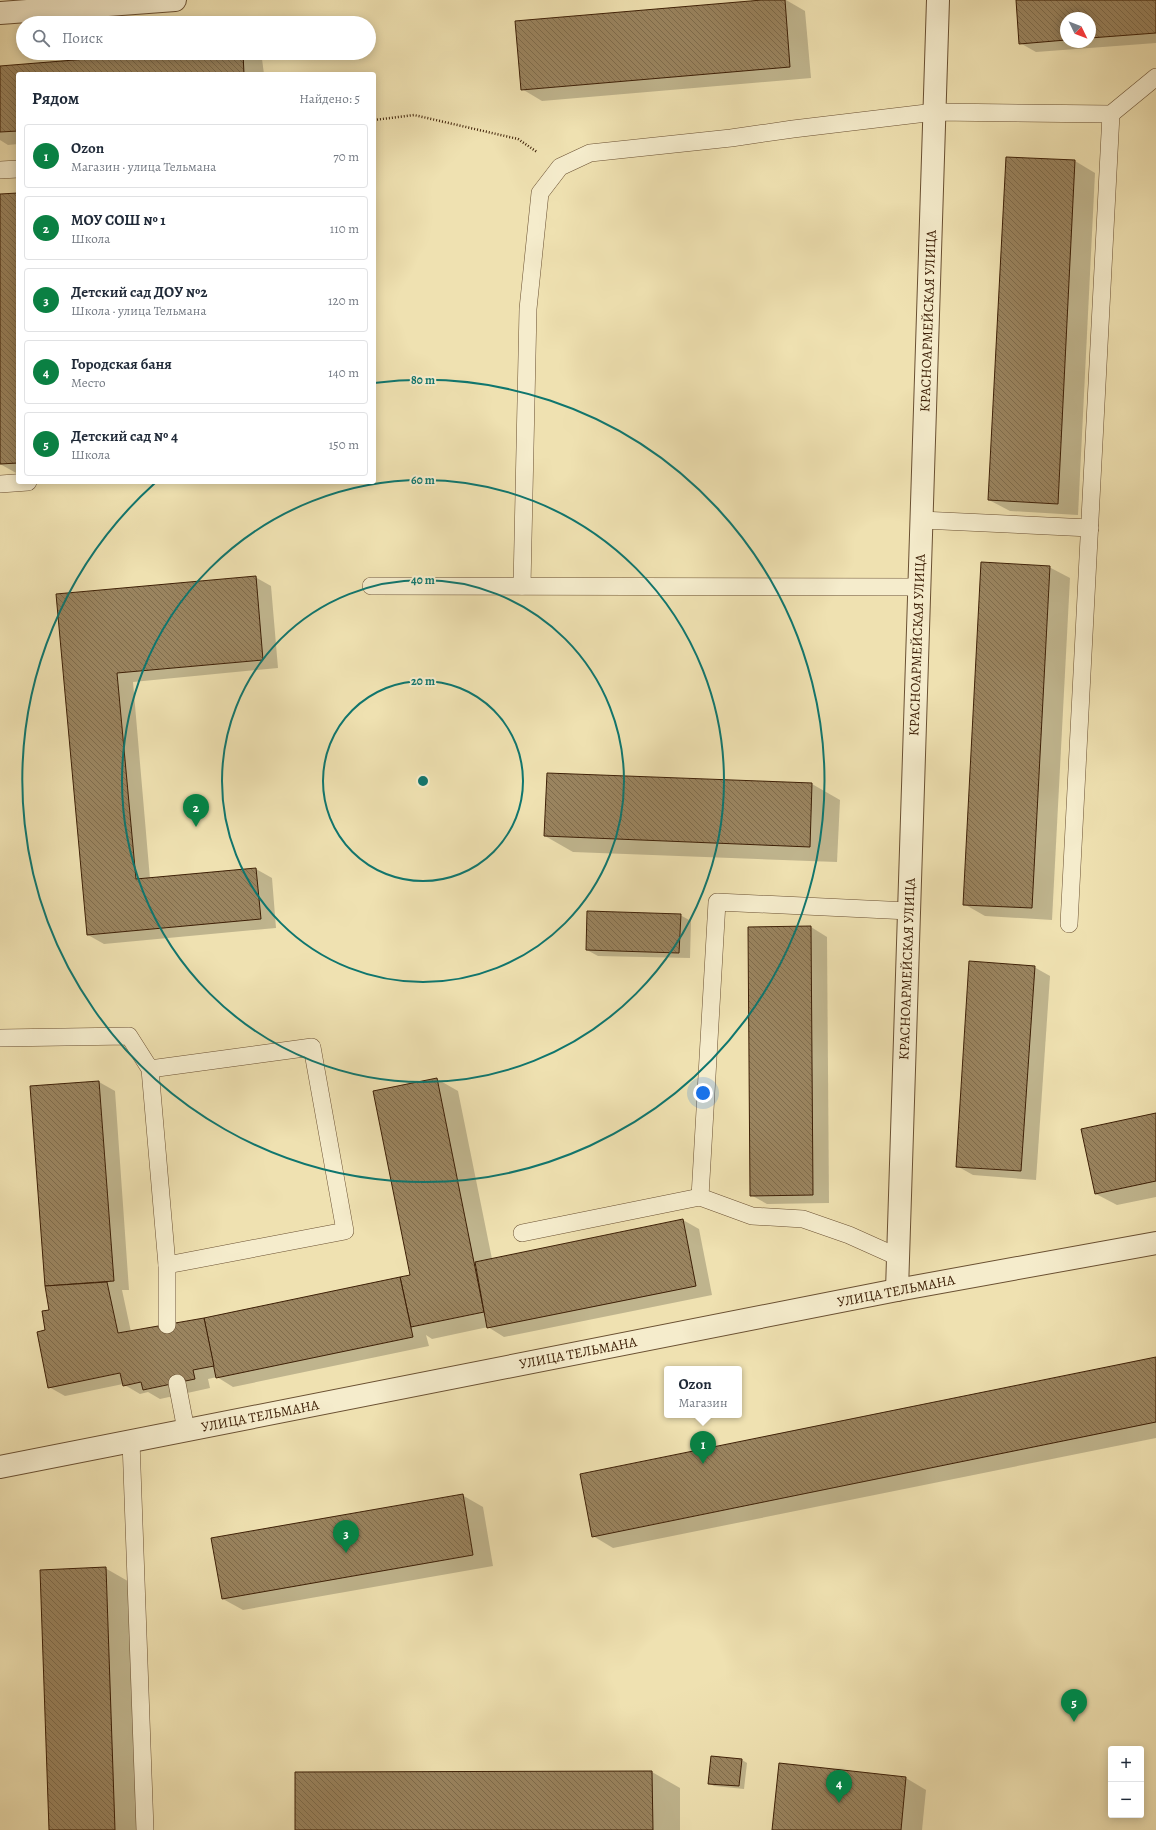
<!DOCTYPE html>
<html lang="ru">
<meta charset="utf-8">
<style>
body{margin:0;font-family:Alegreya,serif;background:#f2f2f3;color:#1f2937}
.controls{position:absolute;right:12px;bottom:12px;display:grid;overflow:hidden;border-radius:4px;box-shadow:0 2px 10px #0003}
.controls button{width:36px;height:36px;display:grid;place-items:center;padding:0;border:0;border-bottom:1px solid #e0e1e3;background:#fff;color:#1f2937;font:20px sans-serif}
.compass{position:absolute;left:1060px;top:12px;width:36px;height:36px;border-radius:50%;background:#fff;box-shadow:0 2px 10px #0003;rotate:133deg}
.you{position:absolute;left:703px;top:1093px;width:14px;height:14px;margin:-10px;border:3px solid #fff;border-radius:50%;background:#1a73e8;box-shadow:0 0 0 6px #1a73e833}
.badge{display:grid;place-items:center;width:26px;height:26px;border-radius:50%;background:#0b8043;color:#fff;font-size:13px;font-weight:700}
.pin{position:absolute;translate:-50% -33px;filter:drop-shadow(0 1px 2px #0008)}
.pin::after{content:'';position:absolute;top:21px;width:14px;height:12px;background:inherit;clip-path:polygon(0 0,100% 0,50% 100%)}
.popup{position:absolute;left:664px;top:1366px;width:78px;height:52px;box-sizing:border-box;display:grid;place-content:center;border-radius:4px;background:#fff;filter:drop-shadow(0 1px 3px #0005);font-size:13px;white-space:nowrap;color:#747a83}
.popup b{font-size:15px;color:#1f2937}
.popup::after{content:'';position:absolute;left:50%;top:100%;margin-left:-8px;border:8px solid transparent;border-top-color:#fff}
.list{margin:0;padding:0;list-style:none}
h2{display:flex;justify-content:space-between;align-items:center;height:52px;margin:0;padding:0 16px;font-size:17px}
h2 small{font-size:13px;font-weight:400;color:#747a83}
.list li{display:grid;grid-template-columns:26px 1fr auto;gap:12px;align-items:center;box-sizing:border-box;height:64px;margin:0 8px 8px;padding:0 8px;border:1px solid #e0e1e3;border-radius:4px}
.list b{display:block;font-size:15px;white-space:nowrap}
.list p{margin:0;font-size:13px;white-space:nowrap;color:#747a83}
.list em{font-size:13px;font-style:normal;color:#747a83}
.icon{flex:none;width:22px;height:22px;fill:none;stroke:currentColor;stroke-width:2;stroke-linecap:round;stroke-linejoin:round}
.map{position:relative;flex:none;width:1156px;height:1830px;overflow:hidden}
.search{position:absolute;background:#fff;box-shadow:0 2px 10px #0003;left:16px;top:16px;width:360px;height:44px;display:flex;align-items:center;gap:10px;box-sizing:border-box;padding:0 14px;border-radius:22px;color:#747a83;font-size:15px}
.panel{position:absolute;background:#fff;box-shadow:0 2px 10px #0003;left:16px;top:72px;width:360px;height:412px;border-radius:4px}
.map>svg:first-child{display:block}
</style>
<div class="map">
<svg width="1156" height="1830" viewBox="0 0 1156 1830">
<defs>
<pattern id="building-back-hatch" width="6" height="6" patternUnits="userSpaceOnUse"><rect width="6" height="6" fill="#9a845f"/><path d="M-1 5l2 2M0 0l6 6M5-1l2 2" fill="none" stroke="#7f6c4c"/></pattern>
</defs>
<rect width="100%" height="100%" fill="#efe1b1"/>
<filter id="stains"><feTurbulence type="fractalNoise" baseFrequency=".005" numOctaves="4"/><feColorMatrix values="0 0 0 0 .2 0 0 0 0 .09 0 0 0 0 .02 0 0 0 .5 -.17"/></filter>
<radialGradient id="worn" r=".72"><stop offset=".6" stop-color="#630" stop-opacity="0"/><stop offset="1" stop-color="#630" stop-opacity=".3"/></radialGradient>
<g fill="#0003" fill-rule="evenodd">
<path d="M 774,0 L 786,0 L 805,11 L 811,78 L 542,101 L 522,89 Z"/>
<path d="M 1017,0 L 1156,0 L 1156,43 L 1036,52 L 1020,43 ZM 1066,18 L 1090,18 L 1090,42 L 1066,42 Z"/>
<path d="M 173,53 L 252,53 L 262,59 L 264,74 L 18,74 L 18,144 L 8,145 L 0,140 L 0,67 Z"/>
<path d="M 1007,158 L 1075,161 L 1095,173 L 1078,515 L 1010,511 L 989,500 Z"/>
<path d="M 18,194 L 18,474 L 0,464 L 0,195 Z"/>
<path d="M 1049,567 L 1070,578 L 1052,920 L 985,916 L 964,904 Z"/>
<path d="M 255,577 L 271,586 L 278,668 L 133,682 L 150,879 L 256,869 L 272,878 L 276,928 L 104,944 L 88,935 L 57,595 Z"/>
<path d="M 812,784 L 840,800 L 837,862 L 573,852 L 545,836 Z"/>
<path d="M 680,915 L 691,921 L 690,958 L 598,956 L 587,950 Z"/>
<path d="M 811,927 L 827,937 L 829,1203 L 767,1204 L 751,1195 Z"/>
<path d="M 1034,967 L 1050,976 L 1036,1180 L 973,1175 L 957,1166 Z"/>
<path d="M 437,1079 L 458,1091 L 492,1259 L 683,1220 L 699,1229 L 712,1295 L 504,1337 L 488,1327 L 432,1339 L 426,1335 L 429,1346 L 233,1387 L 217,1377 L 208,1379 L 210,1388 L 160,1399 L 148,1392 L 140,1394 L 123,1384 L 65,1396 L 49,1387 L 46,1331 L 50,1311 L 46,1286 L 31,1087 L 99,1082 L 115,1091 L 129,1290 L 122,1290 L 131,1332 L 204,1319 L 412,1276 Z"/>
<path d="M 1156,1114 L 1156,1197 L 1117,1205 L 1096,1194 Z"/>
<path d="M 1156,1358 L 1156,1438 L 613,1548 L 593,1536 Z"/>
<path d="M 462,1495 L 483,1507 L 493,1566 L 243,1610 L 223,1599 Z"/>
<path d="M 105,1568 L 133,1584 L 142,1830 L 50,1830 Z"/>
<path d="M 742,1760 L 747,1763 L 744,1789 L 714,1786 L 709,1783 Z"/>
<path d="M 780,1765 L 906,1778 L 926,1790 L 922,1830 L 773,1830 Z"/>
<path d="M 652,1772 L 680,1788 L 680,1830 L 296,1830 L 296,1773 Z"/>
</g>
<g fill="url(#building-back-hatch)" stroke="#3e2007">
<path d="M 762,0 L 785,0 L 790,67 L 521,90 L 515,21 Z"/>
<path d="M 1016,0 L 1156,0 L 1156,33 L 1090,38 L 1090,18 L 1066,18 L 1066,40 L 1019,44 Z"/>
<path d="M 161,53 L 243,53 L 244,74 L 18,74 L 18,131 L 0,132 L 0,66 Z"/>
<path d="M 1006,157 L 1075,160 L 1058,504 L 988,500 Z"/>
<path d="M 18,193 L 18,463 L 0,464 L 0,194 Z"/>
<path d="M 981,562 L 1050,566 L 1032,908 L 963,905 Z"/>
<path d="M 256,576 L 263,660 L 117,673 L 136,879 L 256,868 L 261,919 L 87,935 L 56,594 Z"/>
<path d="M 547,773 L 812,783 L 810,847 L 544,836 Z"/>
<path d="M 587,911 L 681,914 L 679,953 L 586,950 Z"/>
<path d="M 811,926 L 813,1195 L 750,1196 L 748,927 Z"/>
<path d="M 969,961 L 1035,966 L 1021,1171 L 956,1167 Z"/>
<path d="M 437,1078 L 484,1312 L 411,1327 L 400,1277 L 410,1275 L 373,1091 Z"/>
<path d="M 99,1081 L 114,1281 L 45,1286 L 30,1086 Z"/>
<path d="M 1156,1113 L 1156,1181 L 1095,1194 L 1081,1129 Z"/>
<path d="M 683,1219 L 696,1286 L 487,1328 L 475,1262 Z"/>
<path d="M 400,1277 L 413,1337 L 216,1378 L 204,1318 Z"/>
<path d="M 107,1282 L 118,1333 L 204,1318 L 214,1366 L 193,1370 L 195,1379 L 143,1390 L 141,1382 L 123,1386 L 120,1373 L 48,1388 L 37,1332 L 45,1330 L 42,1311 L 49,1310 L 45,1286 Z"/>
<path d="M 1156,1357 L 1156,1422 L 592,1537 L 580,1474 Z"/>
<path d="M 463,1494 L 473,1555 L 222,1599 L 211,1538 Z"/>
<path d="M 106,1567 L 115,1830 L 49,1830 L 40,1570 Z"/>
<path d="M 711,1756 L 742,1759 L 739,1786 L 708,1784 Z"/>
<path d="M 779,1763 L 906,1777 L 901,1830 L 772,1830 Z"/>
<path d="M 652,1771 L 653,1830 L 295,1830 L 295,1772 Z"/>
</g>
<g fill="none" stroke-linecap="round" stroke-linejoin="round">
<g stroke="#6a5032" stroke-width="18">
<g id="service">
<path d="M 0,170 L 18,169"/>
<path d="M 0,484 L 28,482"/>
<path d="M 921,520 L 1090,528"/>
<path d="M 371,586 L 919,587"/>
<path d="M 522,586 L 528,309 L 540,193 L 560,167 L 590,153 L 731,138 L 793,129 L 935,112 L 1111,114 L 1156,77"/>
<path d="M 1069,924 L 1111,114"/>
<path d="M 0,1038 L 129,1036 L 150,1069 L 167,1265 L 345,1231 L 312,1047 L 150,1069"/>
<path d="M 700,1197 L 717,902 L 909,911"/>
<path d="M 522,1233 L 700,1197 L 752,1216 L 803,1219 L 849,1235 L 898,1257"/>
<path d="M 167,1325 L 167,1265"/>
<path d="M 177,1383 L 186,1430"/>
<path d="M 131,1441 L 145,1830"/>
</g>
</g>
<g stroke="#6a5032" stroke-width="24">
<g id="minor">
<path d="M 897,1290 L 938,0"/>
<path d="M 0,1467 L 897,1290 L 1156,1243"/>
</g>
</g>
<g stroke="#6a5032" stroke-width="24">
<path id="tertiary" d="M 0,13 L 175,0"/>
</g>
<path stroke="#3e2007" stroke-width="2.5" stroke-dasharray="1 2" stroke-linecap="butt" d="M 374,120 L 414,115 L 518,139 L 537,152"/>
<use href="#service" stroke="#f5eccc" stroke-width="17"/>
<use href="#minor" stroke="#f5eccc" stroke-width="22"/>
<use href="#tertiary" stroke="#f5eccc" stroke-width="22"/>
</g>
<g fill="none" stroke="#0f766e" stroke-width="2">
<circle cx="423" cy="781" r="100"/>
<circle cx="423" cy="781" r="201"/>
<circle cx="423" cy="781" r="301"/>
<path d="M374 383A401 401 0 1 1 155 483"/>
</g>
<g text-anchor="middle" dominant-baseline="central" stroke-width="4" stroke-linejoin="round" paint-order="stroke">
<g font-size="14" fill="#3e2007" stroke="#f5eccc">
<text transform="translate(928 321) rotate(-88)">КРАСНОАРМЕЙСКАЯ УЛИЦА</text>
<text transform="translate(917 645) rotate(-88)">КРАСНОАРМЕЙСКАЯ УЛИЦА</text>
<text transform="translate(907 969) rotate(-88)">КРАСНОАРМЕЙСКАЯ УЛИЦА</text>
<text transform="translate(896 1291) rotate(-11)">УЛИЦА ТЕЛЬМАНА</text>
<text transform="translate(578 1353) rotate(-11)">УЛИЦА ТЕЛЬМАНА</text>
<text transform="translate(260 1416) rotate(-11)">УЛИЦА ТЕЛЬМАНА</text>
</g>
</g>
<circle cx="423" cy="781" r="6" fill="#0f766e" stroke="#f5eccc" stroke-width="2"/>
<g font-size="12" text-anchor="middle" font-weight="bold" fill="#0f766e" stroke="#f5eccc" stroke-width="4" stroke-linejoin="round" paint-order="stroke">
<text x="423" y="384">80 m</text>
<text x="423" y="484">60 m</text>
<text x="423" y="584">40 m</text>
<text x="423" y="685">20 m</text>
</g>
<rect width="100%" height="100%" filter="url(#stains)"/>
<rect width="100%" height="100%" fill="url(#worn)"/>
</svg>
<div class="controls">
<button>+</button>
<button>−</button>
</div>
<svg class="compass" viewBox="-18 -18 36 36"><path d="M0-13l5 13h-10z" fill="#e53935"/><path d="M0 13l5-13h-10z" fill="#747a83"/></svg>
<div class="you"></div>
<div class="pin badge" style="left:703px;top:1464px">1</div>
<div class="popup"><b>Ozon</b>Магазин</div>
<div class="pin badge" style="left:196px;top:827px">2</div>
<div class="pin badge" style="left:346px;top:1553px">3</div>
<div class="pin badge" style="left:839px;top:1803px">4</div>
<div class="pin badge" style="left:1074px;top:1722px">5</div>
<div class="search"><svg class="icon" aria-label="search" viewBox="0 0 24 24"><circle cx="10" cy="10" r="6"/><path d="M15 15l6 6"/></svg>Поиск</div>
<section class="panel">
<h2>Рядом<small>Найдено: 5</small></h2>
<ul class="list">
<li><span class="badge">1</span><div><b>Ozon</b><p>Магазин · улица Тельмана</p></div><em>70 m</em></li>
<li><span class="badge">2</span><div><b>МОУ СОШ № 1</b><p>Школа</p></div><em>110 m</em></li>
<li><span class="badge">3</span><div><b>Детский сад ДОУ №2</b><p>Школа · улица Тельмана</p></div><em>120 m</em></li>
<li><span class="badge">4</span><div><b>Городская баня</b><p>Место</p></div><em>140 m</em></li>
<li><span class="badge">5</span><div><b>Детский сад № 4</b><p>Школа</p></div><em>150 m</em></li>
</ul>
</section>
</div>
